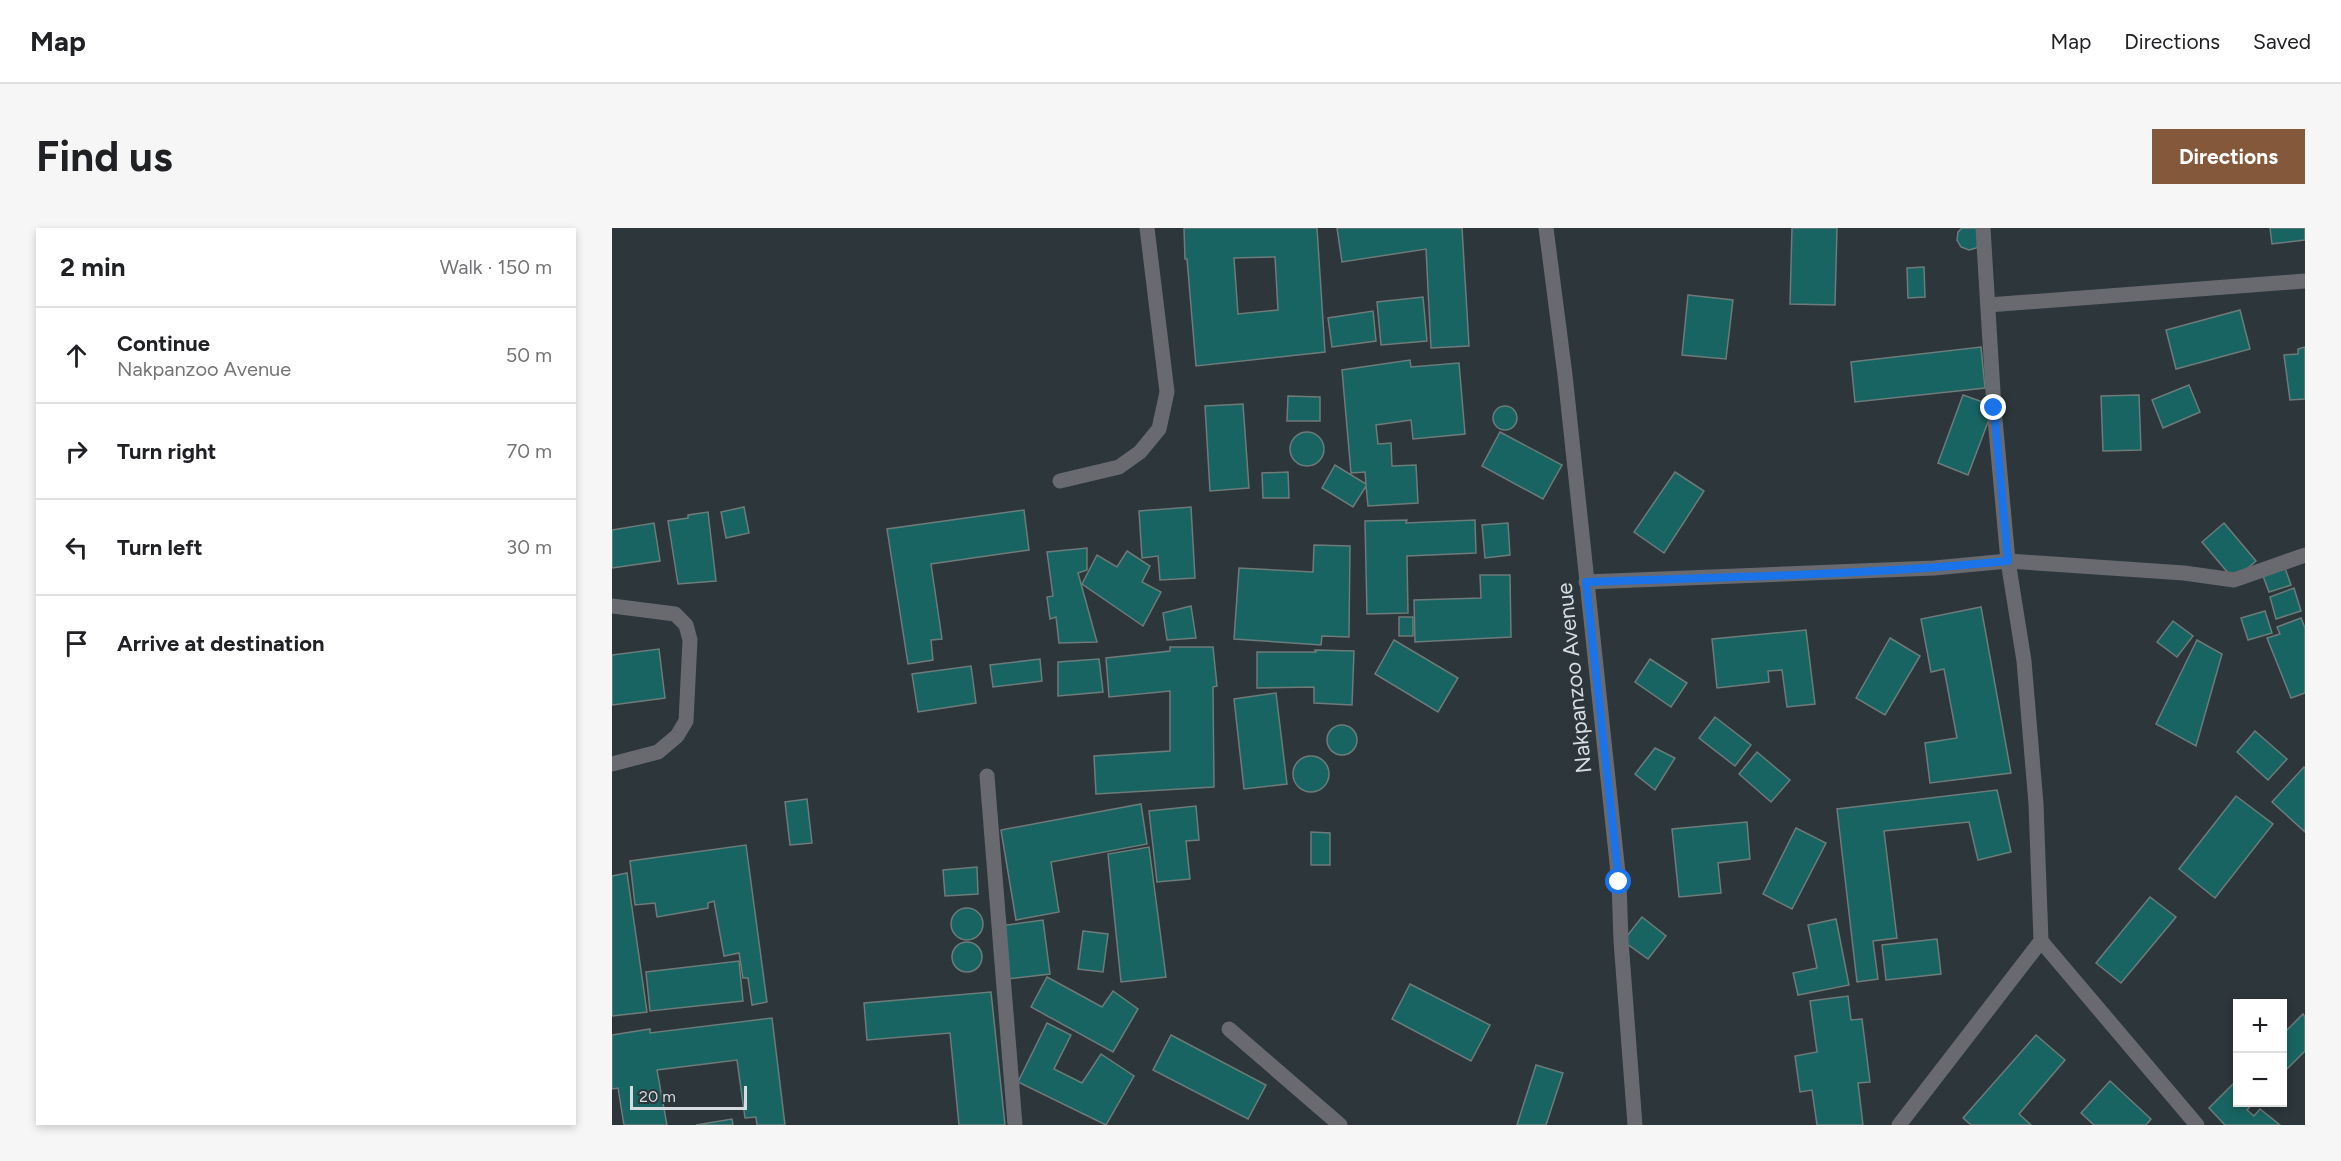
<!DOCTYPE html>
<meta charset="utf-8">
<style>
body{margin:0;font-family:Figtree,sans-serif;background:#f6f6f6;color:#202124}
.controls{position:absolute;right:18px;bottom:18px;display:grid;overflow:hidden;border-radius:0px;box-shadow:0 3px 9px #0003}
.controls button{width:54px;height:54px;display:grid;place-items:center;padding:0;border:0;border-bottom:2px solid #e0e0e0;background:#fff;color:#202124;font:30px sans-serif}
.scale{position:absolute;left:18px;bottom:15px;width:117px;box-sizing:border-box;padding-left:6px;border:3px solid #d6dcdf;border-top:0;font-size:16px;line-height:21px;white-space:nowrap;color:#d6dcdf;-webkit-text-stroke:4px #2c363b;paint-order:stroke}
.stop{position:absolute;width:18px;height:18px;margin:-14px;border:4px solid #1a73e8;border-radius:50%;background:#fff}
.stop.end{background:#1a73e8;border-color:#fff;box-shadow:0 2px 6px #0008}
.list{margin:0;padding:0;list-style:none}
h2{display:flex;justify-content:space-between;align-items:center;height:78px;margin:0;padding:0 24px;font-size:26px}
h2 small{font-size:20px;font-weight:400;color:#757577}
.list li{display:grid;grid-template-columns:39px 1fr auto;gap:18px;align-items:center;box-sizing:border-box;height:96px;padding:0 24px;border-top:2px solid #e0e0e0}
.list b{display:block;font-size:22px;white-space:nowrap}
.list p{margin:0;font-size:20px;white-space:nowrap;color:#757577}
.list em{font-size:20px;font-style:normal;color:#757577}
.icon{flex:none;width:33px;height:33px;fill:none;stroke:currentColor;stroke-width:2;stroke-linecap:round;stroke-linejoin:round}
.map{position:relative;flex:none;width:1693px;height:897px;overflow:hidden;border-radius:0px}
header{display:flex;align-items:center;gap:36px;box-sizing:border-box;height:84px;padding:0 30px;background:#fff;border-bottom:2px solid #e0e0e0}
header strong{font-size:28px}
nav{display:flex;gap:33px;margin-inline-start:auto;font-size:21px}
.intro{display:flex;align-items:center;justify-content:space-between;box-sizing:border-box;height:144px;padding:0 36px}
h1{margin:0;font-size:42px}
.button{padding:15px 27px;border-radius:0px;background:#84583b;color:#fff;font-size:21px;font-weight:700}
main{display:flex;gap:36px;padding:0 36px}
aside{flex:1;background:#fff;border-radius:0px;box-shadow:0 3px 9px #0003}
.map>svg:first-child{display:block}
</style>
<header>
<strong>Map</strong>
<nav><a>Map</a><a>Directions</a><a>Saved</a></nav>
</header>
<div class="intro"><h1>Find us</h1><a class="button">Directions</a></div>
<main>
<aside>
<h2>2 min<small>Walk · 150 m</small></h2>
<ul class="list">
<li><svg class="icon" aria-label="ahead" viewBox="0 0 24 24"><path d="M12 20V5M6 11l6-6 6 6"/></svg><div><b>Continue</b><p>Nakpanzoo Avenue</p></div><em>50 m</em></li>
<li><svg class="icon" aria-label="right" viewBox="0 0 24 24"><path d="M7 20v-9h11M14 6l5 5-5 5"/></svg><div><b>Turn right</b></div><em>70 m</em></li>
<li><svg class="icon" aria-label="left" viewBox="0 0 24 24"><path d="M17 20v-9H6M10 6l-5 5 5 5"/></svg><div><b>Turn left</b></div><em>30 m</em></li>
<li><svg class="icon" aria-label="arrive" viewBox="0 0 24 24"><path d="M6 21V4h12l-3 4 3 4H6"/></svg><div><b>Arrive at destination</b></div></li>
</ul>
</aside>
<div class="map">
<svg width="1693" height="897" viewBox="0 0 1693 897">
<rect width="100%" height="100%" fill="#2c363b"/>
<g fill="#186462" stroke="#6d7b7a" stroke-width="1.5" fill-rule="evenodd">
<path d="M 572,0 L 705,0 L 713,124 L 584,138 L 575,31 L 573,31 ZM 663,29 L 666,82 L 626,86 L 622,30 Z"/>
<path d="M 725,0 L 850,0 L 857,118 L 819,120 L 814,21 L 730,34 Z"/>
<path d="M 1180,0 L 1225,0 L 1223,77 L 1178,76 Z"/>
<path d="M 1350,0 L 1367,0 L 1370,14 L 1364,20 L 1357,22 L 1349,19 L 1345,12 L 1346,4 Z"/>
<path d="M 1658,0 L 1693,0 L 1693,12 L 1660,16 Z"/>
<path d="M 1312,39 L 1313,69 L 1296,70 L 1295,40 Z"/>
<path d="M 1076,67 L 1121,72 L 1114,131 L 1070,127 Z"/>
<path d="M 811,69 L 815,113 L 769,117 L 765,74 Z"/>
<path d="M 1628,82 L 1638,121 L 1564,141 L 1554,102 Z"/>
<path d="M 761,83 L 764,113 L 720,119 L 716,90 Z"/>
<path d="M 1369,119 L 1373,160 L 1243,174 L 1239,134 Z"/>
<path d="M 1693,119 L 1693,171 L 1678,172 L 1672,127 L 1686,126 L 1686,121 Z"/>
<path d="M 798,132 L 799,139 L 847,135 L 853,206 L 801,211 L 799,192 L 764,197 L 766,216 L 779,215 L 780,238 L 804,237 L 806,275 L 756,278 L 754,258 L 741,279 L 710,260 L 723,237 L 754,256 L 753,244 L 739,245 L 730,142 Z"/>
<path d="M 1577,157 L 1588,184 L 1551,200 L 1540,172 Z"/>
<path d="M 1351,167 L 1382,178 L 1356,247 L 1326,235 Z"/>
<path d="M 1527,167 L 1529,222 L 1491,223 L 1489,168 Z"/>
<path d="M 676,168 L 708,169 L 708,193 L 675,193 Z"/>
<path d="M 631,176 L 637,260 L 598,263 L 593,178 Z"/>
<circle cx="893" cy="190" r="12"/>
<path d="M 888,204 L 950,237 L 931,271 L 870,238 Z"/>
<circle cx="695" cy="221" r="17"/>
<path d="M 676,244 L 677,270 L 651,270 L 650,245 Z"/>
<path d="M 1063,244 L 1092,263 L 1052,325 L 1022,304 Z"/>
<path d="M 132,279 L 137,305 L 114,310 L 109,284 Z"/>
<path d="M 579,279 L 583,350 L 548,352 L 546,328 L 530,330 L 527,283 Z"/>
<path d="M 412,282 L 417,322 L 319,336 L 330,411 L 319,412 L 321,432 L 296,436 L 275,301 Z"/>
<path d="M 96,284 L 104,353 L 66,356 L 56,293 L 76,290 L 76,287 Z"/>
<path d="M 795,292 L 794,295 L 863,292 L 864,325 L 795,328 L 796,385 L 755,386 L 753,293 Z"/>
<path d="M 42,295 L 48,333 L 0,340 L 0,302 Z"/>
<path d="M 896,295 L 898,327 L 873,330 L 870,297 Z"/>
<path d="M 1612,295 L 1644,333 L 1622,352 L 1590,314 Z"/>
<path d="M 702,317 L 738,318 L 737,409 L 710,408 L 709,417 L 622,411 L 627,340 L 701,344 Z"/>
<path d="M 475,320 L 475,342 L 466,345 L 485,414 L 447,415 L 444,389 L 438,391 L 435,369 L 441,368 L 435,324 Z"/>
<path d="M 515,323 L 538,338 L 530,354 L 549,364 L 531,398 L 470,356 L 485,327 L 505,339 Z"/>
<path d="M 1673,340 L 1679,357 L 1657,364 L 1651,348 Z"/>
<path d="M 868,347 L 898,347 L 899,409 L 803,414 L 802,372 L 869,370 Z"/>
<path d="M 1682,360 L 1689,383 L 1664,391 L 1658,369 Z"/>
<path d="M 579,378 L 584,410 L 555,412 L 551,385 Z"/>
<path d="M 1369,379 L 1399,545 L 1318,555 L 1313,515 L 1345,510 L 1332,441 L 1319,444 L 1309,391 Z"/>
<path d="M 1653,383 L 1660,405 L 1636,412 L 1629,390 Z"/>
<rect x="787" y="389" width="14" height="19"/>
<path d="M 1689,390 L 1693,400 L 1693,465 L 1679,470 L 1655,410 L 1668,406 L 1665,399 Z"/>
<path d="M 1561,393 L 1581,408 L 1565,429 L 1545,414 Z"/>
<path d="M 1194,402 L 1203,476 L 1175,479 L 1170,442 L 1156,443 L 1157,454 L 1105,460 L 1100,411 Z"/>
<path d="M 1278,410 L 1308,428 L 1273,487 L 1244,470 Z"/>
<path d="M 782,412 L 846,450 L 826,484 L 763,446 Z"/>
<path d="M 1585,412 L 1610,426 L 1584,518 L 1544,496 Z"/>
<path d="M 558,419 L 601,419 L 605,458 L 601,459 L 602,559 L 484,566 L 482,528 L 558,523 L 558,463 L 497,469 L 494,430 L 558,423 Z"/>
<path d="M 47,421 L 53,470 L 0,477 L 0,427 Z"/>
<path d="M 703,422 L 742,423 L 740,477 L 702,475 L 702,459 L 645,460 L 645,424 L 704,424 Z"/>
<path d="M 428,431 L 430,453 L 381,459 L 378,437 Z"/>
<path d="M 487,431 L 491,464 L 446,468 L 446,434 Z"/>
<path d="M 1038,431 L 1075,455 L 1059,479 L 1023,454 Z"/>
<path d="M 359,438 L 364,475 L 306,484 L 300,446 Z"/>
<path d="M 664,465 L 675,556 L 632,561 L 622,471 Z"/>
<path d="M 1103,489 L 1139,517 L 1123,538 L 1087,510 Z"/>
<circle cx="730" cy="512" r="15"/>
<path d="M 1643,503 L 1675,531 L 1656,552 L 1625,524 Z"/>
<path d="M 1043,520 L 1063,530 L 1043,562 L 1023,546 Z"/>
<path d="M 1145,524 L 1178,552 L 1159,574 L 1127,546 Z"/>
<circle cx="699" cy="546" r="18"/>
<path d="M 1692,539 L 1693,540 L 1693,604 L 1660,574 Z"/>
<path d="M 1385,562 L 1399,624 L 1366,632 L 1357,594 L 1272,603 L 1285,710 L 1261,713 L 1266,751 L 1245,754 L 1225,581 Z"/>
<path d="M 1624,568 L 1661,596 L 1603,670 L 1567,641 Z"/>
<path d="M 195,571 L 200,615 L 178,617 L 173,574 Z"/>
<path d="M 529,576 L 535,616 L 439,634 L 447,684 L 404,692 L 389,602 Z"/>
<path d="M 584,578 L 587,612 L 574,613 L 578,651 L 545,654 L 537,583 Z"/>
<path d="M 1135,594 L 1138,631 L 1106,635 L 1109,665 L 1067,669 L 1060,601 Z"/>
<path d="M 1184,600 L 1214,615 L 1180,681 L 1151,666 Z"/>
<path d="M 699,604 L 718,605 L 718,637 L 699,637 Z"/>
<path d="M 134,617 L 155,774 L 140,777 L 136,750 L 131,750 L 127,725 L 112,728 L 102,673 L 96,675 L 96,680 L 45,689 L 43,675 L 23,677 L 18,633 Z"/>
<path d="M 537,619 L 554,749 L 509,754 L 496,626 Z"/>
<path d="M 365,639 L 366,666 L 333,668 L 331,642 Z"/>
<path d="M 15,645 L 35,784 L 0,788 L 0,648 Z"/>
<path d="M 1538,669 L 1564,689 L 1509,755 L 1484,735 Z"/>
<circle cx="355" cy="696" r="16"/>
<path d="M 1030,689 L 1054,708 L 1036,731 L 1011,713 Z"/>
<path d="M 1224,691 L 1237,757 L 1186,767 L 1181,745 L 1205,740 L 1196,697 Z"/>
<path d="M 431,692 L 438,746 L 396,751 L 389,698 Z"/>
<path d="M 471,703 L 496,706 L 491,744 L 466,741 Z"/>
<path d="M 1325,711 L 1329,746 L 1274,752 L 1270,717 Z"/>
<circle cx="355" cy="729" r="15"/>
<path d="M 127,733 L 131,773 L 38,783 L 34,744 Z"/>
<path d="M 435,749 L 490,779 L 501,763 L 526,781 L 501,824 L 419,779 Z"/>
<path d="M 798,756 L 878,797 L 859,833 L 780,791 Z"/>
<path d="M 379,764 L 393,897 L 347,897 L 338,805 L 255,812 L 252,775 Z"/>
<path d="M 1236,768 L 1239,792 L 1250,791 L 1258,854 L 1246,855 L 1251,897 L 1205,897 L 1200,862 L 1188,864 L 1183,828 L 1205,824 L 1198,773 Z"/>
<path d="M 1691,786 L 1693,789 L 1693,823 L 1670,846 L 1670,807 Z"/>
<path d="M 160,790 L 173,897 L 145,897 L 144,889 L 133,890 L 125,832 L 45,842 L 55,897 L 12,897 L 6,860 L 0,861 L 0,807 L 38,801 L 38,805 Z"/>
<path d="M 435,795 L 459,807 L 442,841 L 470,855 L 489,826 L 522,848 L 494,897 L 406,854 Z"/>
<path d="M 559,807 L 654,857 L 636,891 L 541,842 Z"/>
<path d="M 1424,807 L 1453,832 L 1407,886 L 1419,897 L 1359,897 L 1351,890 Z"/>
<path d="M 924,837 L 951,845 L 934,897 L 905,897 Z"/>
<path d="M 1626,851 L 1626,874 L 1642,874 L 1635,882 L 1642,888 L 1648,881 L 1668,897 L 1613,897 L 1597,880 Z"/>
<path d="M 1498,853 L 1539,891 L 1534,897 L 1482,897 L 1469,885 Z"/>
<path d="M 120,891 L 121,897 L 84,897 Z"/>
</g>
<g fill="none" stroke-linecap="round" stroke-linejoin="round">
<path stroke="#686a6f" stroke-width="15" d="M 0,378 L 63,386 L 74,397 L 78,412 L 74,493 L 65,508 L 46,524 L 0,536"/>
<g stroke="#686a6f" stroke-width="15">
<path d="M 934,0 L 953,147 L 1007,654 L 1009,713 L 1023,897"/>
<path d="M 1376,77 L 1693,53"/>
<path d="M 448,253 L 507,239 L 528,224 L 547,201 L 555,164 L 535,0"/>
<path d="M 974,354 L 1322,340 L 1396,333 L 1572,345 L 1622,352 L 1693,327"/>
<path d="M 375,548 L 403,897"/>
<path d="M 1429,713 L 1585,897"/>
<path d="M 617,801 L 728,897"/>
<path d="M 1287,897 L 1429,713 L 1424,576 L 1412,433 L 1396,333 L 1382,180 L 1371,0"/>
</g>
</g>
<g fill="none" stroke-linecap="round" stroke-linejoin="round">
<path stroke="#1a73e8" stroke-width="8" d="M 1007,654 L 974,354 C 1115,349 1256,347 1396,333 L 1382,180"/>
</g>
<g text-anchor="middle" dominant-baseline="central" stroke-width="6" stroke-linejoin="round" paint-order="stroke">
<g font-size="22" fill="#d6dcdf" stroke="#2c363b">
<text transform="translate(962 450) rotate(-96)">Nakpanzoo Avenue</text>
</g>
</g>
</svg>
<div class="controls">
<button>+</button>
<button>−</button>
</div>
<div class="scale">20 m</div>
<div class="stop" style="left:1007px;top:654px"></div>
<div class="stop end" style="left:1382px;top:180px"></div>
</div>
</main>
